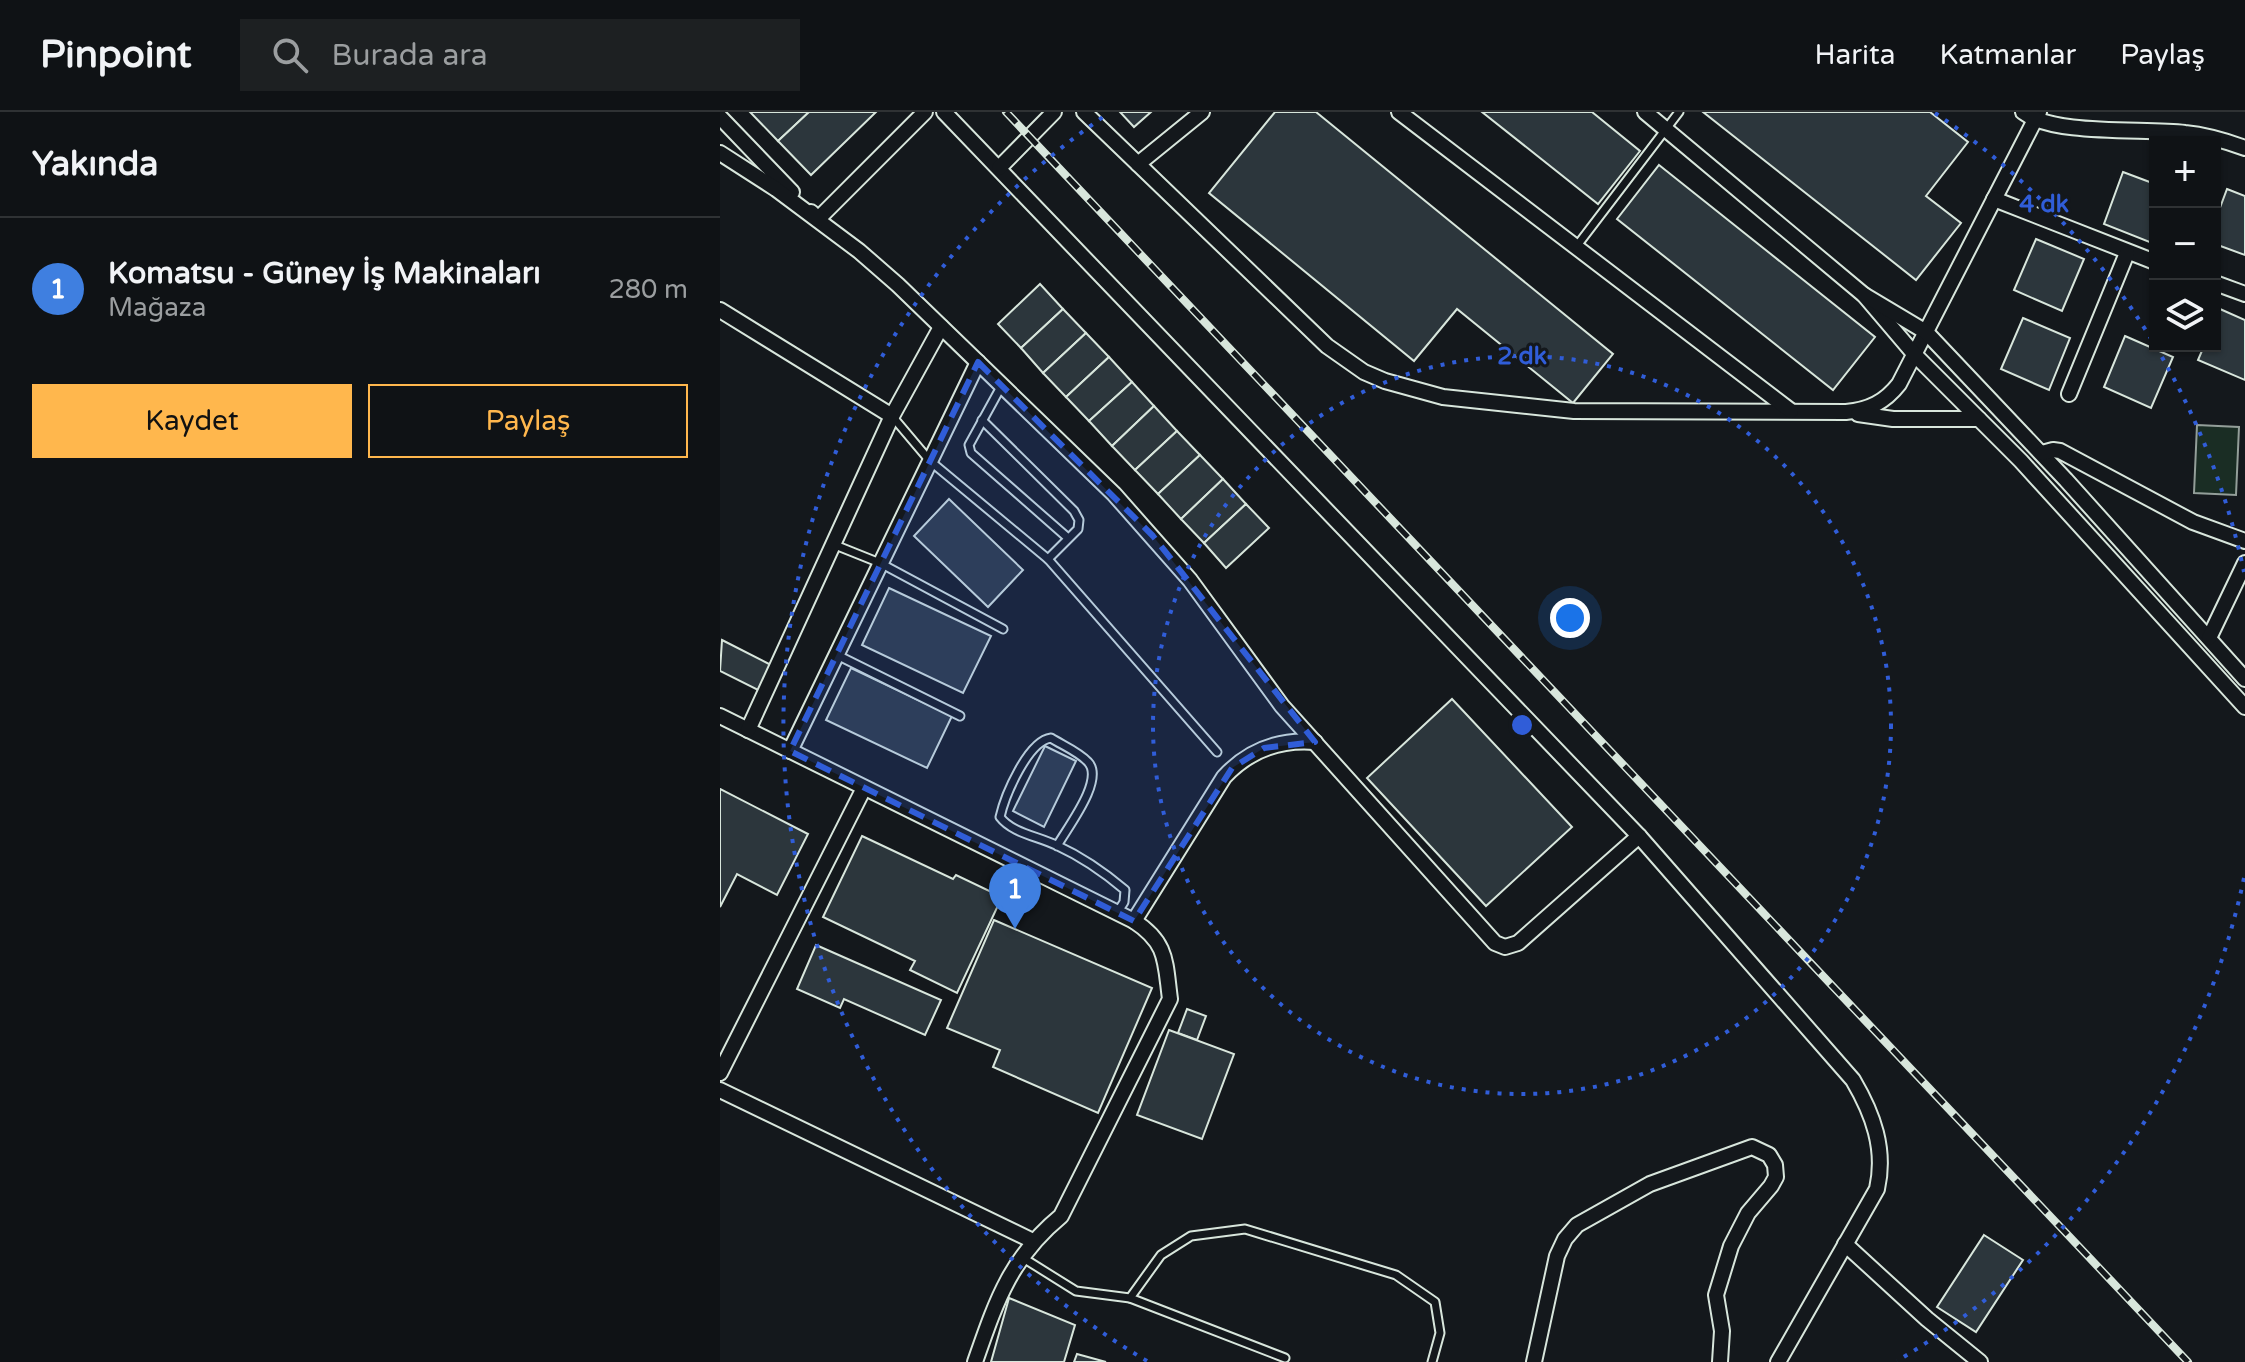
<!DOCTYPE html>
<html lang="tr">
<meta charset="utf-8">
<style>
body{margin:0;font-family:"Varela Round",sans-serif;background:#1d2022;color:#f1f3f6}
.controls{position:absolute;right:24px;top:24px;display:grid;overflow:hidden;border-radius:0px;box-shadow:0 2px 6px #0004}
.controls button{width:72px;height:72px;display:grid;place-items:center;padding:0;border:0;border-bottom:2px solid #2f3234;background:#0f1215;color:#f1f3f6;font:40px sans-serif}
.you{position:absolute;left:850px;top:506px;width:28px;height:28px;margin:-20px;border:6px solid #fff;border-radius:50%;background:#1a73e8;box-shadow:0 0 0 12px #1a73e833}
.badge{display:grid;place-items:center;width:52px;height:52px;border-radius:50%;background:#ffb74d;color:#fff;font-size:26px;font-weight:700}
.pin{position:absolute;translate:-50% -66px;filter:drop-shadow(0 2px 4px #0008)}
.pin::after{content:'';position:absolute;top:42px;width:28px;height:24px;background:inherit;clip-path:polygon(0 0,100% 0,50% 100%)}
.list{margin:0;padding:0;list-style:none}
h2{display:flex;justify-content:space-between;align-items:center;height:104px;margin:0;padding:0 32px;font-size:34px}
h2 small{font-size:26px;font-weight:400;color:#9b9ea0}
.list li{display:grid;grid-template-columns:52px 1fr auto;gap:24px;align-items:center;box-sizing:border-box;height:144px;padding:0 32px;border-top:2px solid #2f3234}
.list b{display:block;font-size:30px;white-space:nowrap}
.list p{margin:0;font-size:26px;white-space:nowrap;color:#9b9ea0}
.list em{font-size:26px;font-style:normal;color:#9b9ea0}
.actions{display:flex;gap:16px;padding:24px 32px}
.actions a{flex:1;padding:18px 0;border:2px solid #ffb74d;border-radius:0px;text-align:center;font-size:28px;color:#ffb74d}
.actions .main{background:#ffb74d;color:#111}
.icon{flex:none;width:44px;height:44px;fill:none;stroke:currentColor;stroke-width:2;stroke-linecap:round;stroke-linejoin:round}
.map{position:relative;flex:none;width:1525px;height:1250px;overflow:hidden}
header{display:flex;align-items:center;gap:48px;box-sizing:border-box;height:112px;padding:0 40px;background:#0f1215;border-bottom:2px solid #2f3234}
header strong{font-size:38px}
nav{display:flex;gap:44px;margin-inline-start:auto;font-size:28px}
.search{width:560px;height:72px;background:#1d2022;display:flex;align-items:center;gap:20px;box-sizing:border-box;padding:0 28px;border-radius:0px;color:#9b9ea0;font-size:30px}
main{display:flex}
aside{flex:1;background:#0f1215}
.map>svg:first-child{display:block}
</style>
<header>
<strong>Pinpoint</strong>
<div class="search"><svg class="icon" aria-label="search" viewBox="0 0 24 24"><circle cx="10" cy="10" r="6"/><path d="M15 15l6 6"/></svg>Burada ara</div>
<nav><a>Harita</a><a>Katmanlar</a><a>Paylaş</a></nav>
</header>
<main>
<aside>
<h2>Yakında<small></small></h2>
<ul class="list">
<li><span class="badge" style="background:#3f7fe0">1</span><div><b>Komatsu - Güney İş Makinaları</b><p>Mağaza</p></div><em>280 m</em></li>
</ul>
<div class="actions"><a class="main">Kaydet</a><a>Paylaş</a></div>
</aside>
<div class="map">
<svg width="1525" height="1250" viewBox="0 0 1525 1250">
<rect width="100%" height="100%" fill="#14181c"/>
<path fill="#1a2d24" stroke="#939e99" stroke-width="2" d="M 1477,313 L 1519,315 L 1516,383 L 1474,381 Z"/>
<g fill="#2c363c" stroke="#d8e6dc" stroke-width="2">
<path d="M 30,0 L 89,0 L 58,29 Z"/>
<path d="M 89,0 L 156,0 L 91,63 L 58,29 Z"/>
<path d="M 400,0 L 431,0 L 414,15 Z"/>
<path d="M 555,0 L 596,0 L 893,242 L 853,291 L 737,197 L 694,249 L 489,81 Z"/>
<path d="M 762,0 L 872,0 L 920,39 L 878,92 Z"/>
<path d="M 983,0 L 1210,0 L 1248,30 L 1206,84 L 1241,111 L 1196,168 Z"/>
<path d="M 939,53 L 1155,225 L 1113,278 L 897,107 Z"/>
<path d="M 1403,60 L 1435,72 L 1435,123 L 1432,131 L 1384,112 Z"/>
<path d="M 1507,77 L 1525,84 L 1525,143 L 1495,132 L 1495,109 Z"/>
<path d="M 1316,127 L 1364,147 L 1342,199 L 1294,178 Z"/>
<path d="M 320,172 L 343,197 L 301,236 L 278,212 Z"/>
<path d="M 343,197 L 366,221 L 323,261 L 301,236 Z"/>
<path d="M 1500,197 L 1525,208 L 1525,268 L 1478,248 L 1484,234 L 1495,234 L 1495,208 Z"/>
<path d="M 1303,206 L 1350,226 L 1329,278 L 1281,257 Z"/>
<path d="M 366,221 L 389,245 L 346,285 L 323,261 Z"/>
<path d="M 1405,224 L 1453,245 L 1431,296 L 1384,275 Z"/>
<path d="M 389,245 L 412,270 L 369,309 L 346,285 Z"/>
<path d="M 412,270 L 434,294 L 392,334 L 369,309 Z"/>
<path d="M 434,294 L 457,319 L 415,358 L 392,334 Z"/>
<path d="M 457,319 L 480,343 L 438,382 L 415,358 Z"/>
<path d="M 480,343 L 503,367 L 461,407 L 438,382 Z"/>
<path d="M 503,367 L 526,392 L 484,431 L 461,407 Z"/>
<path d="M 229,387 L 303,458 L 268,495 L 194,424 Z"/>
<path d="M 526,392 L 549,416 L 506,456 L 484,431 Z"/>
<path d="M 169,476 L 271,524 L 243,581 L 142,533 Z"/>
<path d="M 2,528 L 53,554 L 40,579 L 0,559 Z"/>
<path d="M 131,556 L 232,604 L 207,656 L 106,608 Z"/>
<path d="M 732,587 L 852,715 L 766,794 L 647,666 Z"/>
<path d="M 325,634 L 356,649 L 324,715 L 293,699 Z"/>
<path d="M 0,677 L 88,722 L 57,783 L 17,762 L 0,795 Z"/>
<path d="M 142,724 L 233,767 L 236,763 L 282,785 L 237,881 L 190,858 L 195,849 L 103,805 Z"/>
<path d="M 274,808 L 432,876 L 378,1001 L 273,955 L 280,938 L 227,916 Z"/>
<path d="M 96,833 L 221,888 L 205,923 L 124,887 L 120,896 L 77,877 Z"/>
<path d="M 467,897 L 486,904 L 477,928 L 458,921 Z"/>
<path d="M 449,918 L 514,942 L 482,1027 L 417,1003 Z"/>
<path d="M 1264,1123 L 1303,1148 L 1256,1220 L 1217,1195 Z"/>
<path d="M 289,1186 L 355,1213 L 344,1250 L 271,1250 Z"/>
<path d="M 357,1242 L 386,1250 L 354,1250 Z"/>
</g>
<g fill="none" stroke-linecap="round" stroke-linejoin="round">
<g stroke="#d8e6dc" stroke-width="11">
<g id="lane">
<path d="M 856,135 L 959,0"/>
<path d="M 282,273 L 249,333 L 251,341 L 348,426"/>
<path d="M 172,304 L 210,349 L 328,447 L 497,640"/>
<path d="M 262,308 L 354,399 L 359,408 L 358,417 L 328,447"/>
<path d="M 115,433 L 160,451 L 283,517"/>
<path d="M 117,543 L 240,604"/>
<path d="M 337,734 C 347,716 385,668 368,650 C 359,640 342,633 331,626 C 308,629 285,683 280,705 C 292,721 317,724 336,733 C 360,744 385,761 405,778 L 404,790 L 397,801"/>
<path d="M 300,1144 L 356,1179 L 410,1186 L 441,1143 L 471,1124 L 525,1117 L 676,1163 L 715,1190 L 720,1221 L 712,1250"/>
<path d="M 410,1186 L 565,1246"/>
</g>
</g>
<g stroke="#d8e6dc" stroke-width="18">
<g id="street">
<path d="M 224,0 L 919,724 L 1133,968 C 1153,1002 1166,1037 1157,1077 L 1058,1250"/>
<path d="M 364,0 L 607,234 L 644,260 L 665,269 L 723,285 L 854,299 L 1126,300 C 1149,298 1165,290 1179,272 L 1319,0"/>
<path d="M 679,0 L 1071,299"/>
<path d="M 925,0 L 1144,183 L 1195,243 L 1259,307"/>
<path d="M 1303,0 C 1334,24 1424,16 1465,21 C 1486,23 1506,29 1525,36"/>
<path d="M 0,5 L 72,80"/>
<path d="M 0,41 L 56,77 L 139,139 L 178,173 L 394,382 L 470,468 L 562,594 L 775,831 L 785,835 L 798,831 L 919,724"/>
<path d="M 418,52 L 482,0"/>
<path d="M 279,56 L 334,0"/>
<path d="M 1274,87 L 1435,150"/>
<path d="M 91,100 L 98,107 L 205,0"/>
<path d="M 1495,171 L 1525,182"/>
<path d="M 1144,183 L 1206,220 L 1346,368 L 1525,567"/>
<path d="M 0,198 L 172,304"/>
<path d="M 1349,282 L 1407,141"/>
<path d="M 1138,302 L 1173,307 L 1259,307 L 1301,349 L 1525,595"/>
<path d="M 1322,341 L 1333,338 L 1340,339 L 1473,410 L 1525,429"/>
<path d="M 1489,526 L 1525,451"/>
<path d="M 0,604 L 414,809 C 448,831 445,850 450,887 L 341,1104 C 290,1146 276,1190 255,1250"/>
<path d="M 28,618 L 172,304 L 221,215"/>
<path d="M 70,639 L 258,250"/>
<path d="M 414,809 L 504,665 C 529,638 559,627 595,630"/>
<path d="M 0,961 L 144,676"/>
<path d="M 0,978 L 313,1129"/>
<path d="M 1125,1132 L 1207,1207 L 1260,1250"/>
<path d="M 814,1250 L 837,1144 L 845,1127 L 857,1113 L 930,1072 L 1032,1035 L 1049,1043 L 1055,1053 L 1056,1065 L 1051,1074 L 1028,1101 L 1011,1134 L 996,1183 L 1002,1219 L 1000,1250"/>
</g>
</g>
<use href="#lane" stroke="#14181c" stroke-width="7"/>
<use href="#street" stroke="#14181c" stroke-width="14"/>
<g stroke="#d8e6dc" stroke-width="8">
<path id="rail" d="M 286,0 L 1468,1250"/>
</g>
<use href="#rail" stroke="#14181c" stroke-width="5" stroke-dasharray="15" stroke-linecap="butt"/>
</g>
<path fill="#305dd8" fill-opacity="0.2" stroke="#305dd8" stroke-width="6" stroke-dasharray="16 10" stroke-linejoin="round" d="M 258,250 L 433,424 L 595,630 L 544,636 L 512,656 L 414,809 L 70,639 Z"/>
<g fill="none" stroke="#305dd8" stroke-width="4" stroke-dasharray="4 8">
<circle cx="802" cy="613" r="369"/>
<path d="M1524 766A738 738 0 0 1 1177 1249M427 1249A738 738 0 0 1 389 1M1215 1A738 738 0 0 1 1524 460"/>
</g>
<circle cx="802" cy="613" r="12" fill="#305dd8" stroke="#14181c" stroke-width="4"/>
<g font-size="24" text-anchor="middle" font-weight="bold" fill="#305dd8" stroke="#14181c" stroke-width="6" stroke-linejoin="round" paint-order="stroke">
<text x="1324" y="100">4 dk</text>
<text x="802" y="252">2 dk</text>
</g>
</svg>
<div class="controls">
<button>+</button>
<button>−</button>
<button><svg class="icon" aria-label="layers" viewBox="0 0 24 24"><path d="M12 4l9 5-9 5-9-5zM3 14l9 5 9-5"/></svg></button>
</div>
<div class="you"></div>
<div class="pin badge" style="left:295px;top:817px;background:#3f7fe0">1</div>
</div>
</main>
